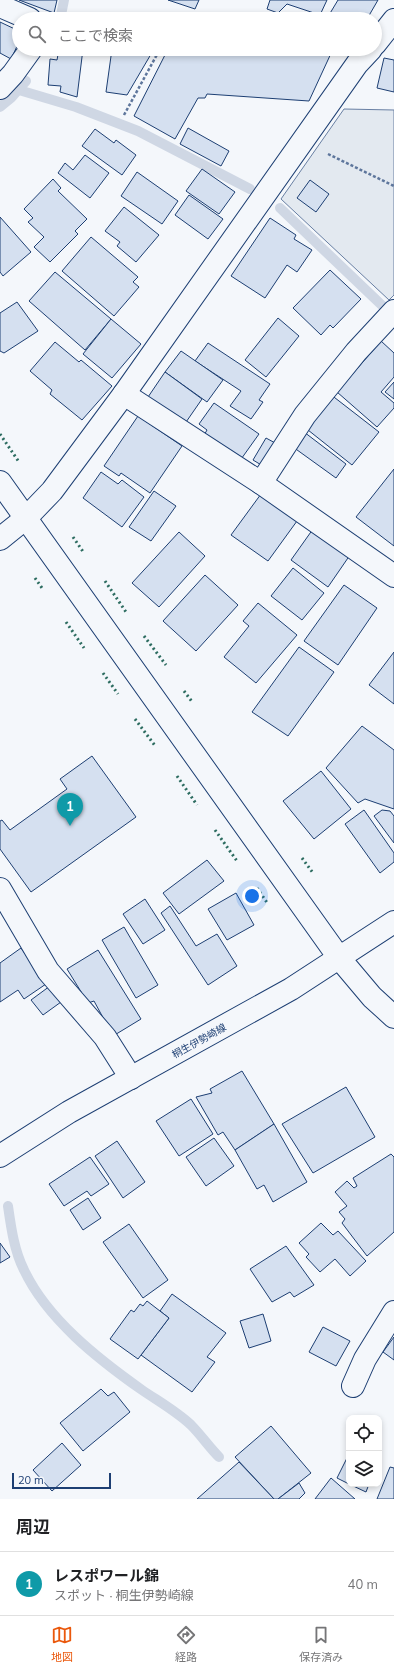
<!DOCTYPE html>
<html lang="ja">
<meta charset="utf-8">
<style>
body{margin:0;font-family:Mulish,"Noto Sans JP",sans-serif;background:#f6f6f6;color:#202124}
.controls{position:absolute;right:12px;bottom:12px;display:grid;overflow:hidden;border-radius:8px;box-shadow:0 2px 6px #0003}
.controls button{width:36px;height:36px;display:grid;place-items:center;padding:0;border:0;border-bottom:1px solid #e0e0e0;background:#fff;color:#202124;font:20px sans-serif}
.scale{position:absolute;left:12px;bottom:10px;width:99px;box-sizing:border-box;padding-left:4px;border:2px solid #1d3f73;border-top:0;font-size:11px;line-height:14px;white-space:nowrap;color:#1d3f73;-webkit-text-stroke:3px #f4f7fb;paint-order:stroke}
.you{position:absolute;left:252px;top:896px;width:14px;height:14px;margin:-10px;border:3px solid #fff;border-radius:50%;background:#1a73e8;box-shadow:0 0 0 6px #1a73e833}
.badge{display:grid;place-items:center;width:26px;height:26px;border-radius:50%;background:#ea580c;color:#fff;font-size:13px;font-weight:700}
.pin{position:absolute;translate:-50% -33px;filter:drop-shadow(0 1px 2px #0008)}
.pin::after{content:'';position:absolute;top:21px;width:14px;height:12px;background:inherit;clip-path:polygon(0 0,100% 0,50% 100%)}
.list{margin:0;padding:0;list-style:none}
h2{display:flex;justify-content:space-between;align-items:center;height:52px;margin:0;padding:0 16px;font-size:17px}
h2 small{font-size:13px;font-weight:400;color:#757577}
.list li{display:grid;grid-template-columns:26px 1fr auto;gap:12px;align-items:center;box-sizing:border-box;height:64px;padding:0 16px;border-top:1px solid #e0e0e0}
.list b{display:block;font-size:15px;white-space:nowrap}
.list p{margin:0;font-size:13px;white-space:nowrap;color:#757577}
.list em{font-size:13px;font-style:normal;color:#757577}
.icon{flex:none;width:22px;height:22px;fill:none;stroke:currentColor;stroke-width:2;stroke-linecap:round;stroke-linejoin:round}
.map{position:relative;flex:none;width:394px;height:1499px;overflow:hidden}
.search{position:absolute;background:#fff;box-shadow:0 2px 6px #0003;left:12px;right:12px;top:12px;height:44px;display:flex;align-items:center;gap:10px;box-sizing:border-box;padding:0 14px;border-radius:22px;color:#757577;font-size:15px}
.sheet{height:116px;background:#fff}
nav{display:flex;justify-content:space-around;align-items:center;box-sizing:border-box;height:56px;border-top:1px solid #e0e0e0;background:#fff;font-size:11px;color:#757577}
nav a{display:grid;justify-items:center;gap:2px}
nav .on{color:#ea580c}
.map>svg:first-child{display:block}
</style>
<div class="map">
<svg width="394" height="1499" viewBox="0 0 394 1499">
<rect width="100%" height="100%" fill="#f4f7fb"/>
<path fill="#e3e9f0" stroke="#687fa3" d="M 344,109 L 394,110 L 394,295 L 389,300 L 281,199 Z"/>
<g fill="none" stroke-linecap="round" stroke-linejoin="round">
<g stroke="#cfd7e4" stroke-width="10">
<path d="M 61,15 L 64,0"/>
<path d="M 19,90 L 76,107 L 138,131 L 250,189"/>
<path d="M 0,107 L 11,98 L 26,81"/>
<path d="M 280,208 L 392,315"/>
<path d="M 8,1206 C 11,1227 14,1250 24,1270 C 47,1319 98,1359 142,1390 C 158,1401 176,1411 191,1425 C 201,1435 209,1447 219,1457"/>
</g>
</g>
<g fill="#d5e0f0" stroke="#1d3f73">
<path d="M 19,0 L 57,0 L 54,13 Z"/>
<path d="M 168,0 L 199,0 L 195,9 Z"/>
<path d="M 270,0 L 327,0 L 320,15 L 287,4 L 278,13 L 267,9 Z"/>
<path d="M 338,0 L 378,0 L 367,19 L 336,19 L 329,15 Z"/>
<path d="M 0,22 L 19,31 L 19,42 L 11,59 L 0,53 Z"/>
<path d="M 59,49 L 83,49 L 77,97 L 60,92 L 61,86 L 48,85 L 50,59 L 57,60 Z"/>
<path d="M 112,49 L 154,49 L 127,95 L 106,92 Z"/>
<path d="M 168,49 L 333,49 L 309,101 L 207,94 L 205,98 L 198,98 L 175,139 L 134,116 Z"/>
<path d="M 384,58 L 394,60 L 394,92 L 377,88 Z"/>
<path d="M 188,128 L 229,151 L 221,166 L 180,144 Z"/>
<path d="M 95,129 L 114,143 L 116,140 L 136,155 L 122,175 L 82,146 Z"/>
<path d="M 85,155 L 109,173 L 90,198 L 58,173 L 65,163 L 73,170 Z"/>
<path d="M 202,169 L 235,192 L 219,214 L 186,191 Z"/>
<path d="M 137,172 L 178,201 L 162,224 L 121,196 Z"/>
<path d="M 53,179 L 61,188 L 58,191 L 87,219 L 75,231 L 78,234 L 50,262 L 34,247 L 44,237 L 28,222 L 33,218 L 24,209 Z"/>
<path d="M 310,180 L 329,194 L 316,212 L 297,198 Z"/>
<path d="M 189,195 L 223,219 L 208,239 L 175,215 Z"/>
<path d="M 124,207 L 159,235 L 136,262 L 117,246 L 120,242 L 105,231 Z"/>
<path d="M 0,217 L 31,252 L 3,276 L 0,272 Z"/>
<path d="M 270,218 L 296,235 L 294,239 L 312,250 L 297,272 L 287,265 L 265,298 L 231,276 Z"/>
<path d="M 91,237 L 138,277 L 133,282 L 139,287 L 114,316 L 62,271 Z"/>
<path d="M 330,270 L 361,299 L 333,328 L 330,325 L 321,335 L 293,308 Z"/>
<path d="M 55,272 L 111,319 L 85,350 L 29,301 Z"/>
<path d="M 17,302 L 38,331 L 4,353 L 0,351 L 0,313 Z"/>
<path d="M 278,318 L 299,336 L 266,377 L 245,360 Z"/>
<path d="M 111,319 L 141,344 L 112,378 L 83,354 Z"/>
<path d="M 381,341 L 394,353 L 394,377 L 381,392 L 394,403 L 394,408 L 377,427 L 337,392 Z"/>
<path d="M 55,342 L 79,362 L 81,360 L 112,386 L 82,420 L 50,394 L 52,390 L 30,371 Z"/>
<path d="M 208,343 L 270,384 L 259,400 L 263,402 L 251,419 L 230,406 L 241,391 L 195,361 Z"/>
<path d="M 181,351 L 223,380 L 207,402 L 165,372 Z"/>
<path d="M 165,372 L 202,399 L 184,425 L 146,400 Z"/>
<path d="M 394,382 L 394,399 L 385,392 Z"/>
<path d="M 330,394 L 379,432 L 352,465 L 303,426 Z"/>
<path d="M 214,403 L 259,434 L 239,462 L 203,437 L 207,430 L 199,424 Z"/>
<path d="M 138,416 L 182,446 L 150,493 L 121,473 L 119,476 L 104,466 Z"/>
<path d="M 304,432 L 346,464 L 336,478 L 293,447 Z"/>
<path d="M 266,438 L 277,444 L 263,466 L 253,460 Z"/>
<path d="M 394,469 L 394,546 L 356,517 Z"/>
<path d="M 101,472 L 118,484 L 122,480 L 144,497 L 122,527 L 83,498 Z"/>
<path d="M 154,491 L 176,506 L 151,541 L 129,527 Z"/>
<path d="M 261,494 L 297,521 L 268,561 L 231,535 Z"/>
<path d="M 313,529 L 350,555 L 328,587 L 291,560 Z"/>
<path d="M 179,532 L 205,556 L 159,607 L 132,583 Z"/>
<path d="M 293,568 L 324,593 L 302,620 L 271,596 Z"/>
<path d="M 205,575 L 238,605 L 196,651 L 163,621 Z"/>
<path d="M 344,585 L 377,608 L 338,665 L 304,641 Z"/>
<path d="M 258,603 L 297,635 L 256,683 L 224,657 L 249,626 L 243,621 Z"/>
<path d="M 299,647 L 334,672 L 288,736 L 252,712 Z"/>
<path d="M 394,652 L 394,704 L 369,685 Z"/>
<path d="M 362,726 L 394,750 L 394,809 L 365,799 L 358,803 L 326,768 Z"/>
<path d="M 92,756 L 136,817 L 31,892 L 0,849 L 0,821 L 2,820 L 10,830 L 67,789 L 60,779 Z"/>
<path d="M 321,771 L 351,809 L 314,839 L 283,801 Z"/>
<path d="M 364,810 L 394,853 L 394,862 L 380,873 L 345,824 Z"/>
<path d="M 382,810 L 390,811 L 394,816 L 394,843 L 374,816 Z"/>
<path d="M 207,860 L 224,881 L 179,914 L 163,893 Z"/>
<path d="M 236,893 L 254,925 L 227,940 L 208,909 Z"/>
<path d="M 145,899 L 165,930 L 143,944 L 123,914 Z"/>
<path d="M 170,906 L 196,946 L 217,934 L 237,966 L 208,985 L 161,913 Z"/>
<path d="M 124,927 L 158,985 L 136,998 L 102,940 Z"/>
<path d="M 21,948 L 46,984 L 24,999 L 18,990 L 0,1002 L 0,963 Z"/>
<path d="M 98,950 L 141,1019 L 113,1036 L 94,1001 L 88,1003 L 67,969 Z"/>
<path d="M 50,986 L 61,1002 L 43,1015 L 31,1000 Z"/>
<path d="M 242,1071 L 274,1124 L 235,1150 L 223,1132 L 218,1135 L 196,1097 L 212,1093 L 210,1089 Z"/>
<path d="M 346,1087 L 375,1137 L 313,1173 L 282,1124 Z"/>
<path d="M 191,1099 L 213,1134 L 179,1156 L 156,1121 Z"/>
<path d="M 274,1124 L 307,1182 L 273,1202 L 264,1185 L 257,1189 L 235,1150 Z"/>
<path d="M 214,1138 L 234,1166 L 206,1186 L 186,1157 Z"/>
<path d="M 117,1141 L 145,1182 L 123,1198 L 95,1156 Z"/>
<path d="M 391,1154 L 394,1157 L 394,1232 L 367,1256 L 342,1223 L 345,1219 L 339,1212 L 347,1206 L 335,1192 L 347,1181 L 354,1188 L 357,1186 L 353,1178 Z"/>
<path d="M 90,1157 L 109,1184 L 91,1196 L 87,1191 L 64,1206 L 49,1184 Z"/>
<path d="M 88,1198 L 101,1218 L 83,1230 L 70,1210 Z"/>
<path d="M 321,1223 L 333,1235 L 338,1231 L 366,1261 L 350,1276 L 335,1259 L 320,1272 L 306,1257 L 309,1254 L 299,1243 Z"/>
<path d="M 129,1224 L 168,1280 L 143,1298 L 103,1242 Z"/>
<path d="M 0,1243 L 10,1257 L 0,1263 Z"/>
<path d="M 286,1246 L 314,1285 L 294,1297 L 290,1292 L 272,1302 L 250,1269 Z"/>
<path d="M 172,1294 L 226,1333 L 207,1357 L 215,1362 L 192,1392 L 141,1355 L 169,1318 L 160,1311 Z"/>
<path d="M 147,1301 L 169,1318 L 138,1359 L 110,1339 L 131,1310 L 134,1312 L 140,1304 L 143,1306 Z"/>
<path d="M 263,1314 L 271,1341 L 249,1348 L 240,1321 Z"/>
<path d="M 323,1327 L 350,1341 L 336,1366 L 309,1352 Z"/>
<path d="M 394,1337 L 394,1360 L 383,1352 Z"/>
<path d="M 101,1389 L 108,1396 L 114,1392 L 130,1412 L 83,1451 L 60,1423 Z"/>
<path d="M 271,1426 L 311,1473 L 278,1499 L 274,1499 L 235,1457 Z"/>
<path d="M 62,1443 L 81,1465 L 52,1491 L 33,1470 Z"/>
<path d="M 349,1454 L 349,1484 L 337,1478 Z"/>
<path d="M 239,1462 L 274,1499 L 197,1499 Z"/>
<path d="M 390,1467 L 394,1468 L 394,1499 L 377,1499 Z"/>
<path d="M 331,1478 L 355,1499 L 315,1499 Z"/>
<path d="M 299,1483 L 305,1493 L 299,1499 L 278,1499 Z"/>
<path d="M 349,1484 L 369,1484 L 366,1492 Z"/>
</g>
<g fill="none" stroke-linecap="round" stroke-linejoin="round">
<g stroke="#1d3f73" stroke-width="24">
<g id="minor">
<path d="M 0,6 L 30,19"/>
<path d="M 375,44 L 394,20"/>
<path d="M 0,88 L 13,74 L 31,49"/>
<path d="M 124,394 L 261,483 L 394,576"/>
<path d="M 0,482 L 340,959 L 372,997 L 394,1017"/>
<path d="M 261,483 L 305,415 L 356,352 L 394,311"/>
<path d="M 0,539 L 26,518 L 52,491 L 124,394 L 357,64 L 371,49"/>
<path d="M 0,889 L 48,971 L 105,1037 L 131,1078"/>
<path d="M 353,1386 L 365,1359 L 394,1312"/>
</g>
</g>
<g stroke="#1d3f73" stroke-width="24">
<path id="major" d="M 0,1156 L 69,1112 L 291,989 L 394,922"/>
</g>
<g stroke="#5e769c" stroke-width="2.5" stroke-dasharray="3 2" stroke-linecap="butt">
<path d="M 124,115 L 160,49"/>
<path d="M 328,154 L 394,186"/>
</g>
<use href="#minor" stroke="#f4f7fb" stroke-width="22"/>
<use href="#major" stroke="#f4f7fb" stroke-width="22"/>
<g stroke="#2c6c60" stroke-width="3" stroke-dasharray="2 3" stroke-linecap="butt">
<path d="M 0,434 L 19,462"/>
<path d="M 73,537 L 84,553"/>
<path d="M 35,578 L 42,588"/>
<path d="M 105,581 L 126,612"/>
<path d="M 66,622 L 84,648"/>
<path d="M 144,636 L 166,665"/>
<path d="M 103,673 L 118,694"/>
<path d="M 184,691 L 193,703"/>
<path d="M 135,719 L 156,747"/>
<path d="M 177,776 L 197,805"/>
<path d="M 215,830 L 237,861"/>
<path d="M 302,858 L 313,873"/>
<path d="M 257,888 L 268,904"/>
</g>
</g>
<g text-anchor="middle" dominant-baseline="central" stroke-width="3" stroke-linejoin="round" paint-order="stroke">
<g font-size="10" fill="#1d3f73" stroke="#f4f7fb">
<text transform="translate(199 1041) rotate(-29)">桐生伊勢崎線</text>
</g>
</g>
</svg>
<div class="controls">
<button><svg class="icon" aria-label="locate" viewBox="0 0 24 24"><circle cx="12" cy="12" r="6"/><path d="M12 2v4M12 18v4M2 12h4M18 12h4"/></svg></button>
<button><svg class="icon" aria-label="layers" viewBox="0 0 24 24"><path d="M12 4l9 5-9 5-9-5zM3 14l9 5 9-5"/></svg></button>
</div>
<div class="scale">20 m</div>
<div class="you"></div>
<div class="pin badge" style="left:70px;top:826px;background:#0f9aa8">1</div>
<div class="search"><svg class="icon" aria-label="search" viewBox="0 0 24 24"><circle cx="10" cy="10" r="6"/><path d="M15 15l6 6"/></svg>ここで検索</div>
</div>
<section class="sheet">
<h2>周辺<small></small></h2>
<ul class="list">
<li><span class="badge" style="background:#0f9aa8">1</span><div><b>レスポワール錦</b><p>スポット · 桐生伊勢崎線</p></div><em>40 m</em></li>
</ul>
</section>
<nav>
<a class="on"><svg class="icon" aria-label="map" viewBox="0 0 24 24"><path d="M3 6l6-2 6 2 6-2v14l-6 2-6-2-6 2zM9 4v14M15 6v14"/></svg>地図</a>
<a><svg class="icon" aria-label="directions" viewBox="0 0 24 24"><path d="M12 3l9 9-9 9-9-9zM9 14v-3h6M13 9l2 2-2 2"/></svg>経路</a>
<a><svg class="icon" aria-label="saved" viewBox="0 0 24 24"><path d="M7 4h10v16l-5-4-5 4z"/></svg>保存済み</a>
</nav>
